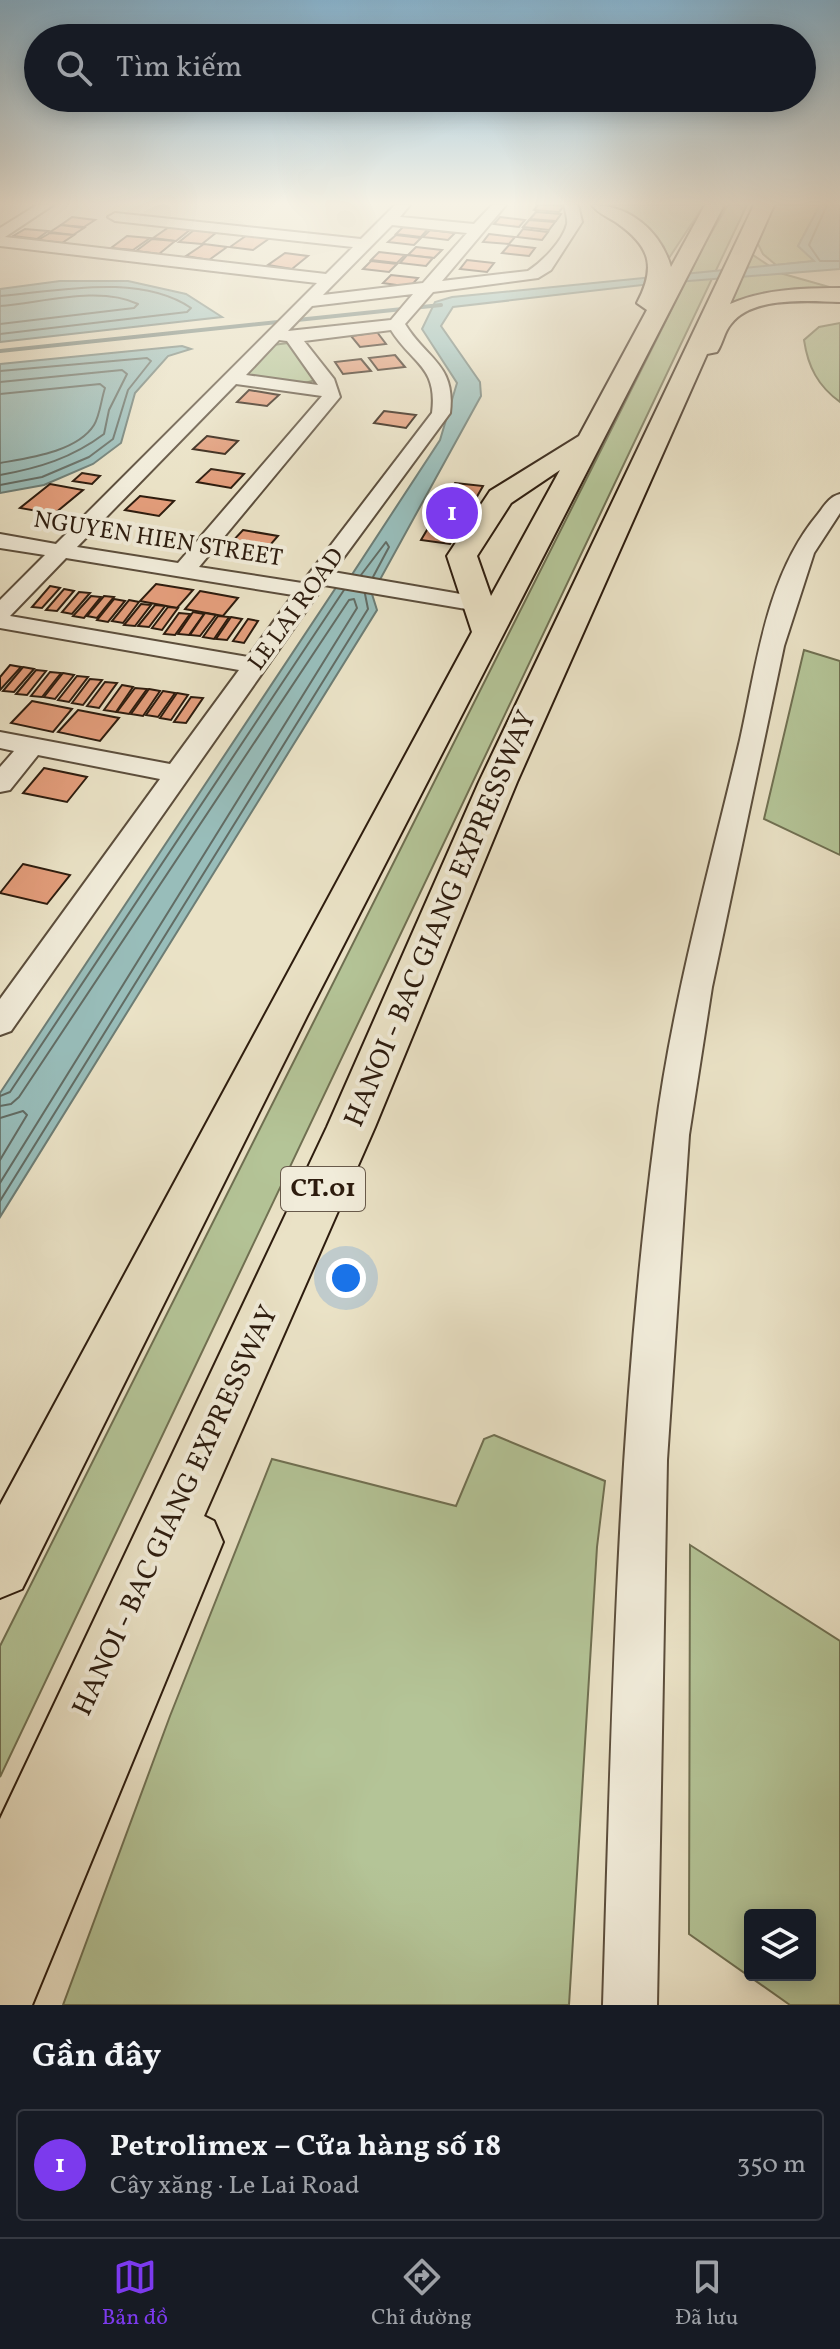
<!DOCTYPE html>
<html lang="vi">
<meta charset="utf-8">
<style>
body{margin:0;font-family:Vollkorn,serif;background:#20242c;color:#f1f3f6}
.controls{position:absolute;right:24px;bottom:24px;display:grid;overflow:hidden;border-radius:8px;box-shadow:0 4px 20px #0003}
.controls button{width:72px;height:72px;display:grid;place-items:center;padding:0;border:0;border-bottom:2px solid #363941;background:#171b24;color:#f1f3f6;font:40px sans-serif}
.you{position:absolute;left:346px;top:1278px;width:28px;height:28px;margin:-20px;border:6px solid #fff;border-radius:50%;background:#1a73e8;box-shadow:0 0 0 12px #1a73e833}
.badge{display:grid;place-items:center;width:52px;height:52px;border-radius:50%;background:#7c3aed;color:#fff;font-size:26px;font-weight:700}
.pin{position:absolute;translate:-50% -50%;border:4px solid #fff;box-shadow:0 2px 8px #0006}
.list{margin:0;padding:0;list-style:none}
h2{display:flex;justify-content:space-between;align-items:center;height:104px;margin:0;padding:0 32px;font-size:34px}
h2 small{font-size:26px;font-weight:400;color:#9ea1a6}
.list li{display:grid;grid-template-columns:52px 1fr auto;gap:24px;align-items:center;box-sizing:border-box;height:112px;margin:0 16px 16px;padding:0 16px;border:2px solid #363941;border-radius:8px}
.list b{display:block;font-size:30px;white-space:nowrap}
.list p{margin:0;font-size:26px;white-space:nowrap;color:#9ea1a6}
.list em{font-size:26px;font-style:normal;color:#9ea1a6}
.icon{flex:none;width:44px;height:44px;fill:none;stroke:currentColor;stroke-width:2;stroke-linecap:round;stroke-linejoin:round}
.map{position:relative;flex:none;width:840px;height:2005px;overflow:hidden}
.search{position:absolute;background:#171b24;box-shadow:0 4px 20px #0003;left:24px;right:24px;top:24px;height:88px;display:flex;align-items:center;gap:20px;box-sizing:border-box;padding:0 28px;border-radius:44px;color:#9ea1a6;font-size:30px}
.sheet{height:232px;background:#171b24}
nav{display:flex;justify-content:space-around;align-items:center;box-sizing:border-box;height:112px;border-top:2px solid #363941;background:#171b24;font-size:22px;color:#9ea1a6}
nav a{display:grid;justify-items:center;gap:4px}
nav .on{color:#7c3aed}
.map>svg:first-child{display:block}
</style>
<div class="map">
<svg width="840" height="2005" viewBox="0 0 840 2005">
<rect width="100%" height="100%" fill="#eae2c6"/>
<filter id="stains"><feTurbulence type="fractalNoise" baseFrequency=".0025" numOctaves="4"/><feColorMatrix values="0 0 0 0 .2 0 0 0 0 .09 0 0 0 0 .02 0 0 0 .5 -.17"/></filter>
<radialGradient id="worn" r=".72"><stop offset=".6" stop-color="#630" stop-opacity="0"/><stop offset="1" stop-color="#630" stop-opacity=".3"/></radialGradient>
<g fill="#b4c497" stroke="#707052" stroke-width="2" fill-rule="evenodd">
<path d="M 612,205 L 704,205 L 669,258 L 654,235 Z"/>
<path d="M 728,205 L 747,205 L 0,1777 L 0,1646 L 705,243 Z"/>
<path d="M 775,205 L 820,205 L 798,246 L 817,261 L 776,265 L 763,254 L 757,242 Z"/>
<path d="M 750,253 L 780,273 L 840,290 L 718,311 Z"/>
<path d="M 840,323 L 840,402 C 818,386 808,367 804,340 L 819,327 Z"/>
<path d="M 288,343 L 315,380 C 298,387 259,385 244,374 L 273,345 Z"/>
<path d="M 804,650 L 840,661 L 840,855 L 764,819 Z"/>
<path d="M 494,1435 L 605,1481 L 597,1547 L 569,2005 L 63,2005 L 170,1716 L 272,1459 L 456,1506 L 484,1439 Z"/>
<path d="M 690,1545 L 840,1641 L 840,2005 L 790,2005 L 689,1934 ZM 750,1915 L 810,1915 L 810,1975 L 750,1975 Z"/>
</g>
<g fill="#98bdba" stroke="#6d7d75" stroke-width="2">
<path d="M 820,205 L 840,205 L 840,269 L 651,284 L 453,307 L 441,326 L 480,382 L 481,396 L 372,594 L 377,610 L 0,1217 L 0,1093 L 337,586 L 351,576 L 440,440 L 457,383 L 422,329 L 435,302 L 452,297 L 814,261 L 798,246 Z"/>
<path d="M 60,281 L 128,281 L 186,294 L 222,317 L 0,342 L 0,289 Z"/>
<path d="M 182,346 L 191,349 L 168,356 L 135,393 L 121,443 L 93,464 L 44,485 L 0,493 L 0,364 Z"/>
</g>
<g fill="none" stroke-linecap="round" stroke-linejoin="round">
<g stroke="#626c64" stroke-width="2">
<path d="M 827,205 L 809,245 L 820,261 L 840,261"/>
<path d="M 0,296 C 59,291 139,273 191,308 L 187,312 L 0,334"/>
<path d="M 0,306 C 41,303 99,285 138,304 L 134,308 L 0,324"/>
<path d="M 0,371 L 147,358 L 151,361 L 128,390 L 113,439 L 89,457 L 42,477 L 0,485"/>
<path d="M 0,382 L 122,370 L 127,374 L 109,410 L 104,434 C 72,458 39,468 0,475"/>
<path d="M 0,394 L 100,384 L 105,388 C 101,400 100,415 94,425 C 77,452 28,458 0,463"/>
<path d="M 361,575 L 386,542 L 389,547 L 373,577"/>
<path d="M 0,1096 L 10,1092 L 344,590"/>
<path d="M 0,1106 L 11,1104 L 19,1097 L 349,600 L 354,599 L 357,608 L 0,1183"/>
<path d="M 0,1118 L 23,1111 L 27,1115 L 0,1160"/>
<path d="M 0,1201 L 368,609 L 365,594"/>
</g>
<path stroke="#6d7d75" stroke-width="4" d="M 0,351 L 441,305"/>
</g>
<g fill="#e39d7b" stroke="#2d1c0e" stroke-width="2">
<path d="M 538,205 L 554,205 L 564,206 L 559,212 L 534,210 Z"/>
<path d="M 536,212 L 561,214 L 556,221 L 530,219 Z"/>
<path d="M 72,217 L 95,220 L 84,227 L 61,225 Z"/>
<path d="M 500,217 L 525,220 L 519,227 L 494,224 Z"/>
<path d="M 529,220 L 555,222 L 549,230 L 523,227 Z"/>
<path d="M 61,225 L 84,228 L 73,235 L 50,232 Z"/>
<path d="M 169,227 L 191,229 L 176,241 L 153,238 Z"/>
<path d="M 403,227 L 428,229 L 421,237 L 396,234 Z"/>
<path d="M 25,229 L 48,231 L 37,239 L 13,236 Z"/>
<path d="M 523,229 L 548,232 L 542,240 L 517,237 Z"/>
<path d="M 194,230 L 217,232 L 202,244 L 179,242 Z"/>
<path d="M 430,230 L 455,233 L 448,240 L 423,237 Z"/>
<path d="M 50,233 L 74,235 L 62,243 L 38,240 Z"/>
<path d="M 489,234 L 515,237 L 509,244 L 483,242 Z"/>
<path d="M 247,235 L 270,238 L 253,250 L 230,247 Z"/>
<path d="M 396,235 L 421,238 L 414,245 L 388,242 Z"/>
<path d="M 127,236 L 150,238 L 133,250 L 111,248 Z"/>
<path d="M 152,239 L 175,241 L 159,254 L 136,251 Z"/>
<path d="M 204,244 L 227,247 L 209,260 L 186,256 Z"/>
<path d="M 509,245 L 535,248 L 529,256 L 502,253 Z"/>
<path d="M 416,247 L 442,250 L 434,258 L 408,255 Z"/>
<path d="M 379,252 L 405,255 L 397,263 L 371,260 Z"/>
<path d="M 285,253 L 308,256 L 292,269 L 268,265 Z"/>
<path d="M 407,255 L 433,258 L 426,266 L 400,263 Z"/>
<path d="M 467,260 L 494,263 L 487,272 L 460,269 Z"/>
<path d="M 371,261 L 397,264 L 389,272 L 363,269 Z"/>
<path d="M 391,275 L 418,278 L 410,287 L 383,283 Z"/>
<path d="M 377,332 L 386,344 L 360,347 L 351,336 Z"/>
<path d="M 395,355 L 405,367 L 378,370 L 369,358 Z"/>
<path d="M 361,359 L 371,371 L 343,374 L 335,362 Z"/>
<path d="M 249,390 L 279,395 L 267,406 L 237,402 Z"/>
<path d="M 384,411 L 416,415 L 406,428 L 374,423 Z"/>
<path d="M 207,436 L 238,441 L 225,454 L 193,449 Z"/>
<path d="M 211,469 L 244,474 L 231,488 L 197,482 Z"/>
<path d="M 82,473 L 100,476 L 92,484 L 73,481 Z"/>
<path d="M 455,483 L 483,486 L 450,544 L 421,540 Z"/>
<path d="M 50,484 L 83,490 L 54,514 L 20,508 Z"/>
<path d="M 140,496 L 174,501 L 159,516 L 125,510 Z"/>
<path d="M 243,530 L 278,536 L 264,552 L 228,546 Z"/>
<path d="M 156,584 L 193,590 L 177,608 L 140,601 Z"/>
<path d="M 50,586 L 60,588 L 42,608 L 32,607 Z"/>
<path d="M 64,589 L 74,591 L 57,611 L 46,610 Z"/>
<path d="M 200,591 L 238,598 L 223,616 L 185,609 Z"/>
<path d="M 79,592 L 90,593 L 72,614 L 62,612 Z"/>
<path d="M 91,596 L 101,597 L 84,618 L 73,616 Z"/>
<path d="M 104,596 L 114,597 L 97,618 L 87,616 Z"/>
<path d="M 114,599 L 125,601 L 108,622 L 97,620 Z"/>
<path d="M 129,600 L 139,602 L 123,623 L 112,621 Z"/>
<path d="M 141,604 L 151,605 L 135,626 L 124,625 Z"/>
<path d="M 155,605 L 165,606 L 149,627 L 138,626 Z"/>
<path d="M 168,607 L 178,608 L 162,630 L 152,628 Z"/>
<path d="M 193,612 L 204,614 L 189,635 L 178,634 Z"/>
<path d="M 179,613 L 190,614 L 175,635 L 164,634 Z"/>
<path d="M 205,613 L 216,615 L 200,636 L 190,635 Z"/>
<path d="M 218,616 L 229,617 L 214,639 L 203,637 Z"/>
<path d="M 231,617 L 242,619 L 227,640 L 216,639 Z"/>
<path d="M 248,619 L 258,621 L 244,643 L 233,641 Z"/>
<path d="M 10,665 L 21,667 L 0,690 L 0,677 Z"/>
<path d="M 23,667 L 34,669 L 14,692 L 3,691 Z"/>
<path d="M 36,670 L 46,671 L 27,695 L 16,694 Z"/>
<path d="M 50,672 L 61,673 L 42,697 L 31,696 Z"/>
<path d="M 63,673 L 74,675 L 55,699 L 44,697 Z"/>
<path d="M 77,676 L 88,677 L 69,702 L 58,700 Z"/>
<path d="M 90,679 L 102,680 L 83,705 L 72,703 Z"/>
<path d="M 105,682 L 117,683 L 99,708 L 87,706 Z"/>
<path d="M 122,685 L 133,687 L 116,712 L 104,710 Z"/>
<path d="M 135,688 L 147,689 L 129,714 L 117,712 Z"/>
<path d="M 149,689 L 160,691 L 143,716 L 131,714 Z"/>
<path d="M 163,691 L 175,693 L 158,717 L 146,715 Z"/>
<path d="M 177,693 L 188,695 L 171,720 L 160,718 Z"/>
<path d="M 191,697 L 203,698 L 186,723 L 174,722 Z"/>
<path d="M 32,701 L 72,709 L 53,732 L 11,723 Z"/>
<path d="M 78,710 L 119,718 L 100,741 L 58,732 Z"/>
<path d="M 44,768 L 87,777 L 67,802 L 23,793 Z"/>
<path d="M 23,864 L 70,875 L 47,904 L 0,893 Z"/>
</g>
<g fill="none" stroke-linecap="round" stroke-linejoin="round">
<g stroke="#5c4e3c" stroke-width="4">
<g id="minor">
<path d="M 37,205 L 53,205 L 5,237 L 326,274 L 353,247 L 115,221 L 108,217 L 115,213 L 361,239 L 395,205 L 410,205 L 400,217 L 474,224 L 492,205 L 506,205 L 442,281 L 528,271 C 542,262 563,241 567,224 C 568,219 565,210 564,205 L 578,205 L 582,222 L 551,270 L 538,278 L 433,292 L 405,324 C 427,360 456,364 450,413 L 333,572 L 478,597 L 490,604 L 486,609 L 478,611 L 324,585 L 11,1031 L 0,1035 L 0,999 L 160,779 L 38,755 L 10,790 L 0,792 L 0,767 L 14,751 L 0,748 L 0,732 L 170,764 L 239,670 L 0,628 L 0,600 L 45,555 L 0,548 L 0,534 L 56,544 L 317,283 L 0,246 L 0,228 ZM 392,225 L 467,233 L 423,283 L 323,295 ZM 413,294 L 391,320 L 288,331 L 312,306 ZM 391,330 C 412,364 438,366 432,413 L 302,583 L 199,567 L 340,397 L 334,379 L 304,341 ZM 279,340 L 287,341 L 318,385 L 246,375 ZM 236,384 L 322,396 L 178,563 L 77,547 ZM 66,558 L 293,595 L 248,657 L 10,616 Z"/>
<path d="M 840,494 L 840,513 L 814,553 L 784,646 L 712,987 L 689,1135 L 667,1460 L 657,2005 L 603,2005 C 612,1715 617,1423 655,1135 C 672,1001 709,871 740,740 C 757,664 766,576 818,514 C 825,505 829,497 840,494 Z"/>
</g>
</g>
<g stroke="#2d1c0e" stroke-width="4">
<g id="highway">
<path d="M 592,205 C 629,205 660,230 671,267 L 705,205 L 724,205 L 307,1016 L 22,1589 L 0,1598 L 0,1505 L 472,632 L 447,556 L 490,491 L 579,436 L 647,310 L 637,303 C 656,267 651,247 617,223 C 608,217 597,213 592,205 ZM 560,470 L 491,596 L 477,556 L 511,503 Z"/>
<path d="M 754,205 L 774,205 L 730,304 C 764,289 803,288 840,288 L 840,302 C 810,301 752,296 731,324 C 724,332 723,343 717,352 L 707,354 L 517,782 L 375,1127 L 204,1516 L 214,1521 L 223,1542 L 32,2005 L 0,2005 L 0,1819 L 327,1127 L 479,782 Z"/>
</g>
</g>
<use href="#minor" fill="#f1ecda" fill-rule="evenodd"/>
<use href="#highway" fill="#eae2c6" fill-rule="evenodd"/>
</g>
<linearGradient id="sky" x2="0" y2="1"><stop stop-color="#88b8d6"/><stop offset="0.42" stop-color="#f6f2e5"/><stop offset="1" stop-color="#f6f2e5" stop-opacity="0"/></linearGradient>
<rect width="840" height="485" fill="url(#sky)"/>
<g text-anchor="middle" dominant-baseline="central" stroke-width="8" stroke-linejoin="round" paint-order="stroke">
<g font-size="24" fill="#2d1c0e" stroke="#f1ecda">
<text transform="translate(158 540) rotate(9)">NGUYEN HIEN STREET</text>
<text transform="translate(297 610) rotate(-54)">LE LAI ROAD</text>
</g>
<rect fill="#f1ecda" stroke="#685a4b" stroke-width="2" x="281" y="1167" width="84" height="44" rx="6"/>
<g font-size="26" font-weight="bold" fill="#2d1c0e">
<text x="323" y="1189">CT.01</text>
</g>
<g font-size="28" fill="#2d1c0e" stroke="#f1ecda">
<text transform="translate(441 919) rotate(-67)">HANOI - BAC GIANG EXPRESSWAY</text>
<text transform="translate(176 1511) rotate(-65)">HANOI - BAC GIANG EXPRESSWAY</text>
</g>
</g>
<rect width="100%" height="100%" filter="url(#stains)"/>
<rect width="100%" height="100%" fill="url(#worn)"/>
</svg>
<div class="controls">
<button><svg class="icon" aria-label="layers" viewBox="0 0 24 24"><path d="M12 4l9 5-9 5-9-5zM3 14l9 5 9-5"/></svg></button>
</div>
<div class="you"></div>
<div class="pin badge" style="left:452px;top:513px">1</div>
<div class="search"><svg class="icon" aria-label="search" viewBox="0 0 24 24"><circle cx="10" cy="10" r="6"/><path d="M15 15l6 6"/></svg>Tìm kiếm</div>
</div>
<section class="sheet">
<h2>Gần đây<small></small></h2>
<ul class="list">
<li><span class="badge">1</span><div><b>Petrolimex – Cửa hàng số 18</b><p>Cây xăng · Le Lai Road</p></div><em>350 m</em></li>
</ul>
</section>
<nav>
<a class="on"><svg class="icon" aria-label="map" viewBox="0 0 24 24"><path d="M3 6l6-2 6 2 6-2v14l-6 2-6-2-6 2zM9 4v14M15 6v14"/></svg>Bản đồ</a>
<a><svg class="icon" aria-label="directions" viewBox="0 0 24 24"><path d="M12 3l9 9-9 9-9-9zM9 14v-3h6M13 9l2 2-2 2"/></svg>Chỉ đường</a>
<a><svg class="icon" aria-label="saved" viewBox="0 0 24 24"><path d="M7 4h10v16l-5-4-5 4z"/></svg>Đã lưu</a>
</nav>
